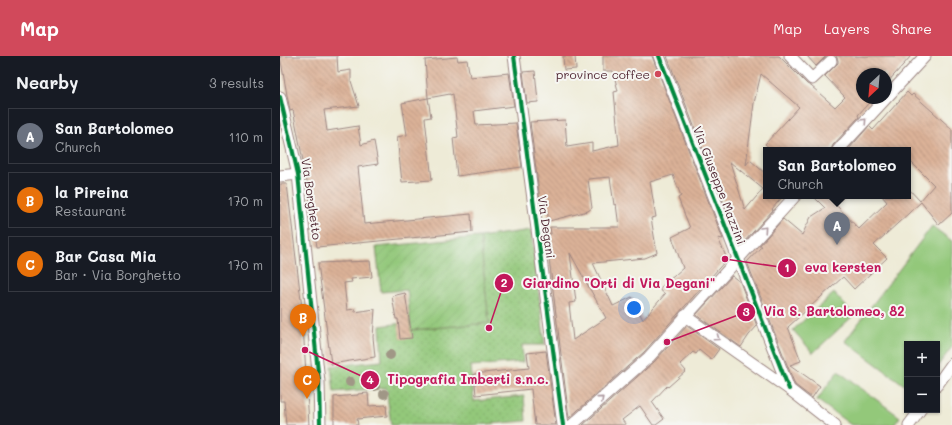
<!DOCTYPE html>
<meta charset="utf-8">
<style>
body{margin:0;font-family:Mali,sans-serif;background:#242831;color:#f1f3f6}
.controls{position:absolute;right:12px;bottom:12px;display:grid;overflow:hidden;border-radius:0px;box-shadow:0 1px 3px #0004}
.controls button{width:36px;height:36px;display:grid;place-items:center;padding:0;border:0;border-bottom:1px solid #363941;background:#171b24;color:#f1f3f6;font:20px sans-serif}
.compass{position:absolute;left:576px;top:12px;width:36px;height:36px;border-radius:50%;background:#171b24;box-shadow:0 1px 3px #0004;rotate:206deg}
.you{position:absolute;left:354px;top:252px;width:14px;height:14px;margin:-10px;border:3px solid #fff;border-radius:50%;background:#1a73e8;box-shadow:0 0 0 6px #1a73e833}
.badge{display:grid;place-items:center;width:26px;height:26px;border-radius:50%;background:#d1495b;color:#fff;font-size:13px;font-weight:700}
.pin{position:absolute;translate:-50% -33px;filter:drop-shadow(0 1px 2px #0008)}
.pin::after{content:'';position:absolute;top:21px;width:14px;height:12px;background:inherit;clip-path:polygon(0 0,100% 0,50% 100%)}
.popup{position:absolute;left:483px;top:91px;width:148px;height:52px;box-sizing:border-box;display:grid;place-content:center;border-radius:0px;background:#171b24;filter:drop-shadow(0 1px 3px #0005);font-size:13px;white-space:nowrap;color:#9ea1a6}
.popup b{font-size:15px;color:#f1f3f6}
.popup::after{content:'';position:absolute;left:50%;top:100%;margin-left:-8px;border:8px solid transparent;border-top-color:#171b24}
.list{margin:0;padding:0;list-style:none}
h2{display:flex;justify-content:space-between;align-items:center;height:52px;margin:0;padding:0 16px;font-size:17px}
h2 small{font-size:13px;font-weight:400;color:#9ea1a6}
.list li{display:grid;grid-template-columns:26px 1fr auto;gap:12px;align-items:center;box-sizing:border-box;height:56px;margin:0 8px 8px;padding:0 8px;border:1px solid #363941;border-radius:0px}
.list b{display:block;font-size:15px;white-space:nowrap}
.list p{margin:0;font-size:13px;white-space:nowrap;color:#9ea1a6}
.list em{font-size:13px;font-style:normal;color:#9ea1a6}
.map{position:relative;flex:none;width:672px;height:369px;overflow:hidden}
header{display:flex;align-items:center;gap:24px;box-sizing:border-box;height:56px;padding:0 20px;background:#d1495b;color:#fff}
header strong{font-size:19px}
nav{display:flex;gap:22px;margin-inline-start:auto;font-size:14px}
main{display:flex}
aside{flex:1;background:#171b24}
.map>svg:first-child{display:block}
</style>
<header>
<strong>Map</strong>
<nav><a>Map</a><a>Layers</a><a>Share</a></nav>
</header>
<main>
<aside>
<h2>Nearby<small>3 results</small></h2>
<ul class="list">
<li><span class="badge" style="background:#6b7280">A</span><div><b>San Bartolomeo</b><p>Church</p></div><em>110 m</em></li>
<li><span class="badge" style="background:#e8710a">B</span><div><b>la Pireina</b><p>Restaurant</p></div><em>170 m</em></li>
<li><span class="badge" style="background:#e8710a">C</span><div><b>Bar Casa Mia</b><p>Bar · Via Borghetto</p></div><em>170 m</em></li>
</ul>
</aside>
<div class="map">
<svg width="672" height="369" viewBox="0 0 672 369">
<defs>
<pattern id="grass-dots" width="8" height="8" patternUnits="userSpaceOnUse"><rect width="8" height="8" fill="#93c87a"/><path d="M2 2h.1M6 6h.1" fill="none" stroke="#80ab6a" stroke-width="1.8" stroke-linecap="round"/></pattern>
<pattern id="garden-furrows" width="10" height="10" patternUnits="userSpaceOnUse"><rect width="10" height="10" fill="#93c87a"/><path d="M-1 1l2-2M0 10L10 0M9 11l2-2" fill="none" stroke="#80ab6a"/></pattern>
<pattern id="building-back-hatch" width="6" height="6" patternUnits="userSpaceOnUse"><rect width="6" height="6" fill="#dcb298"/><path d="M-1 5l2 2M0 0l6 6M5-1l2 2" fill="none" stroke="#b4907c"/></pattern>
</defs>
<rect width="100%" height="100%" fill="#f6f6f2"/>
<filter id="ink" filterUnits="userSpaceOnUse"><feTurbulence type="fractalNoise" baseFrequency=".025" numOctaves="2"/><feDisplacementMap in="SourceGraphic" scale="8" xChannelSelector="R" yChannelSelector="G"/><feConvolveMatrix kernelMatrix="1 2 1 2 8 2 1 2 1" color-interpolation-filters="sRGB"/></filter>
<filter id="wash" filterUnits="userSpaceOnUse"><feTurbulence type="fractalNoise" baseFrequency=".012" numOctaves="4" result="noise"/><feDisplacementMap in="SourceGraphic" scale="16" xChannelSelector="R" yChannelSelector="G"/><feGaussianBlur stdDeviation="0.9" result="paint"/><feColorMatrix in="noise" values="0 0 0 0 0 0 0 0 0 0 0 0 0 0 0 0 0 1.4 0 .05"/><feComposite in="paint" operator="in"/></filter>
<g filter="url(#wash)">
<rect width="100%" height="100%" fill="#eeebd7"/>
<path fill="url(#grass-dots)" stroke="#6e7452" d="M 251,174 L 265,289 L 242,289 L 243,306 L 191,310 L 194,345 L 244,340 L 246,365 L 197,369 L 111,369 L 106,332 L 54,336 L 51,310 L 102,305 L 100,270 L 130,266 L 132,274 L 209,267 L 200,181 Z"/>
<path fill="url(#garden-furrows)" stroke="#6e7452" d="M 200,181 L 209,267 L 131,274 L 127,234 L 101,236 L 96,191 Z"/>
<g fill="#93c87a" stroke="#6e7452">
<path d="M 652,170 L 672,185 L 672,291 L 657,311 L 657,288 L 627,288 L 627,331 L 565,285 Z"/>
<path d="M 554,237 L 574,259 L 533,297 L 513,274 Z"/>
<path d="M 558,315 L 620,361 L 614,369 L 571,369 L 537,344 Z"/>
</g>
<g id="blocks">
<g fill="url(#building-back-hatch)" fill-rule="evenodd">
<path d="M 0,0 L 57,0 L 58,16 L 71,14 L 71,25 L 79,50 L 44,54 L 47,75 L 78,70 L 81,89 L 94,85 L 98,108 L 78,111 L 84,168 L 191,158 L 192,176 L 37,191 L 27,125 L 13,54 L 10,55 L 7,39 Z"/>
<path d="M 283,0 L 295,0 L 296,13 L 284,14 Z"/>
<path d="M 323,0 L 372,0 L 443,183 L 438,182 L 447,203 L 364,296 L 289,362 L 266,178 L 271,178 L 270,171 L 339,171 L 336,148 L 334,149 L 330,121 L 308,123 L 312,152 L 308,155 L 269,165 L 265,144 L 260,145 L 250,66 L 285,64 L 287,91 L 312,87 L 312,95 L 339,89 L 334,36 L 338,35 L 333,15 L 323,15 ZM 393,119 L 401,140 L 398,142 L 410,172 L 392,181 L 403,212 L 379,233 L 385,238 L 363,264 L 352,241 L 333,250 L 313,207 L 365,202 L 377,197 L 371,162 L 376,161 L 370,126 ZM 290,197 L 326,262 L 293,284 L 289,247 L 296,246 Z"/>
<path d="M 387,0 L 499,0 L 527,28 L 531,30 L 555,51 L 565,41 L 545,20 L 558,7 L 558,4 L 556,0 L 631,0 L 606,28 L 606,18 L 582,18 L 582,42 L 593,42 L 578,59 L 579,61 L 553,89 L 551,94 L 492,94 L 485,88 L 519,51 L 481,18 L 474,47 L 466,109 L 470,104 L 486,118 L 486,140 L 503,140 L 492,153 L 493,154 L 463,187 L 459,186 ZM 450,106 L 483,133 L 465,154 Z"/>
<path d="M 527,0 L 546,0 L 536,10 Z"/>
<path d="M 177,1 L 178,5 L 187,4 L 190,21 L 229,17 L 234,50 L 194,55 L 196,69 L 236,67 L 242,111 L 177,120 L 173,82 L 178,81 L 173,38 L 170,39 L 170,38 L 148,42 L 151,61 L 145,62 L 152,124 L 122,126 L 117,81 L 127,79 L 122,47 L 148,42 L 145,4 Z"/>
<path d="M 255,15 L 258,46 L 247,47 L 243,16 Z"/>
<path d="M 627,36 L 631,40 L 633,38 L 672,73 L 672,157 L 659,169 L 641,146 L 594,189 L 607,202 L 574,233 L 563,221 L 508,271 L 521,305 L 510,309 L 540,330 L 532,342 L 515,329 L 467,206 L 482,190 L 479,190 L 503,163 L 522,179 L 531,161 L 545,152 L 533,140 L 565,140 L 556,149 L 579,173 L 607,146 L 602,140 L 628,140 L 628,132 L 640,145 L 654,129 L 628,103 L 628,94 L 568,94 L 589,70 L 593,74 Z"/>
<path d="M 0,128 L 7,128 L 22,252 L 29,369 L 6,369 L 4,345 L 0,345 Z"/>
<path d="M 90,205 L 92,221 L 71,223 L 72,226 L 64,227 L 67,254 L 75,253 L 75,256 L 95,253 L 93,281 L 95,301 L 51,308 L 38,207 Z"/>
<path d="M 452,220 L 460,226 L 477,270 L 469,279 L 461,291 L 416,259 Z"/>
<path d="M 125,237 L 132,282 L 120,283 L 118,263 L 116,263 L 112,240 Z"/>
<path d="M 407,270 L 439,293 L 431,304 L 419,294 L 416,298 L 413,296 L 400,308 L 406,315 L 388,331 L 387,330 L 372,346 L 384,363 L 376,369 L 373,369 L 360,350 L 342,364 L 346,369 L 303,369 L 374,306 Z"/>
<path d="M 266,295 L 276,369 L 255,369 L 251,333 L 196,339 L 194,318 L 249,312 L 247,297 Z"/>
<path d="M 88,337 L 89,350 L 106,349 L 107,360 L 77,363 L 78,369 L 54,369 L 54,341 L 78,339 L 78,338 Z"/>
</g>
</g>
</g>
<g filter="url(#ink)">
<use href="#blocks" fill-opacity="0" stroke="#9c8581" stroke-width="1"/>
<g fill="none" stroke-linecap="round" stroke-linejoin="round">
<g stroke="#9c8581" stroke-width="13">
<g id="street">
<path d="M 234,0 L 283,369"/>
<path d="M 379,0 L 509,333"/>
<path d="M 510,0 L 532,23 L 551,5"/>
<path d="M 0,41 L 18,118 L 39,326 L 40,369"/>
<path d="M 558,94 L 645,0"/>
<path d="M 0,120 L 18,118"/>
<path d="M 405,260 L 509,333 L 555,369"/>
<path d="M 657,329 L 672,308"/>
<path d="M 292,369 L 369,301 L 515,140"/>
<path d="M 629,369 L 640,354"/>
</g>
</g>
<use href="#street" stroke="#fff" stroke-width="11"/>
<g stroke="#f6f6f2" stroke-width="6">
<g id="cycleway">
<path d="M 234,0 L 283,369"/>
<path d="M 379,0 L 509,333"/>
<path d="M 0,41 L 18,118 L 39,326 L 40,369"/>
</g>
</g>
<use href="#cycleway" stroke="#00873e" stroke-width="4"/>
</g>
<g fill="#a09786">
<circle cx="110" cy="299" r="5"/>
<circle cx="70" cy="326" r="5"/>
<circle cx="95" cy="330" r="5"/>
<circle cx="104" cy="338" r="5"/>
</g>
<defs><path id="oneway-chevron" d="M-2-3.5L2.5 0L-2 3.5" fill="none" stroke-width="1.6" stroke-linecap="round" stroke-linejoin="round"/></defs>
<g stroke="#ae9aa0">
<use href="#oneway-chevron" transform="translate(584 65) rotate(-47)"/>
<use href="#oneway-chevron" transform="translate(484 173) rotate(-47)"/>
<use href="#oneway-chevron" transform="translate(437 282) rotate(35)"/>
<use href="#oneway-chevron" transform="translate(321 343) rotate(-41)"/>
</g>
</g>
<circle fill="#d1495b" stroke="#f6f6f2" stroke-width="1.5" cx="378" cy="18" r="4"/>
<g text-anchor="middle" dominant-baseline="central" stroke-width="4" stroke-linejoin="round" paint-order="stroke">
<g font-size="12" fill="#4a1f2b" stroke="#f6f6f2" text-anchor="end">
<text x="370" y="18">province coffee</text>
</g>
<g font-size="12" fill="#4a1f2b" stroke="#f6f6f2">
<text transform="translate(440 129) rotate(69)">Via Giuseppe Mazzini</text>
<text transform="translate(32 143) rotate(82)">Via Borghetto</text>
<text transform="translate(267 171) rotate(82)">Via Degani</text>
</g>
</g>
<path fill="none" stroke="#c2185b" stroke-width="1.5" d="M445 203L507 212M209 272L224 227M387 286L466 256M25 294L90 324"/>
<g fill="#c2185b" stroke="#f6f6f2" stroke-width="1.5">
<circle cx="445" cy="203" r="4"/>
<circle cx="209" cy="272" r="4"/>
<circle cx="387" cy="286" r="4"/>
<circle cx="25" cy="294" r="4"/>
<circle cx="507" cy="212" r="10"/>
<circle cx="224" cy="227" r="10"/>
<circle cx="466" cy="256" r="10"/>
<circle cx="90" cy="324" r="10"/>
</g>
<g font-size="12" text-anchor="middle" font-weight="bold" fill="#fff">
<text x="507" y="216">1</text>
<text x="224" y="231">2</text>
<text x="466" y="260">3</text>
<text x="90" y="328">4</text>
</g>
<g font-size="13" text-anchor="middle" font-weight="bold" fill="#c2185b" stroke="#f6f6f2" stroke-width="4" stroke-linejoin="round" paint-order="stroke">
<text x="563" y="216">eva kersten</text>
<text x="339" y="232">Giardino "Orti di Via Degani"</text>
<text x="554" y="260">Via S. Bartolomeo, 82</text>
<text x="188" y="328">Tipografia Imberti s.n.c.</text>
</g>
</svg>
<div class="controls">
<button>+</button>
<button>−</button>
</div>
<svg class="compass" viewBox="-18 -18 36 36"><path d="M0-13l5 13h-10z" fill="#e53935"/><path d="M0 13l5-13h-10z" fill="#9ea1a6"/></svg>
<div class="you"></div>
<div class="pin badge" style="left:557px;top:189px;background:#6b7280">A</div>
<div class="popup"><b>San Bartolomeo</b>Church</div>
<div class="pin badge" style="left:23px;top:281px;background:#e8710a">B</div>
<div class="pin badge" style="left:27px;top:343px;background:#e8710a">C</div>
</div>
</main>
